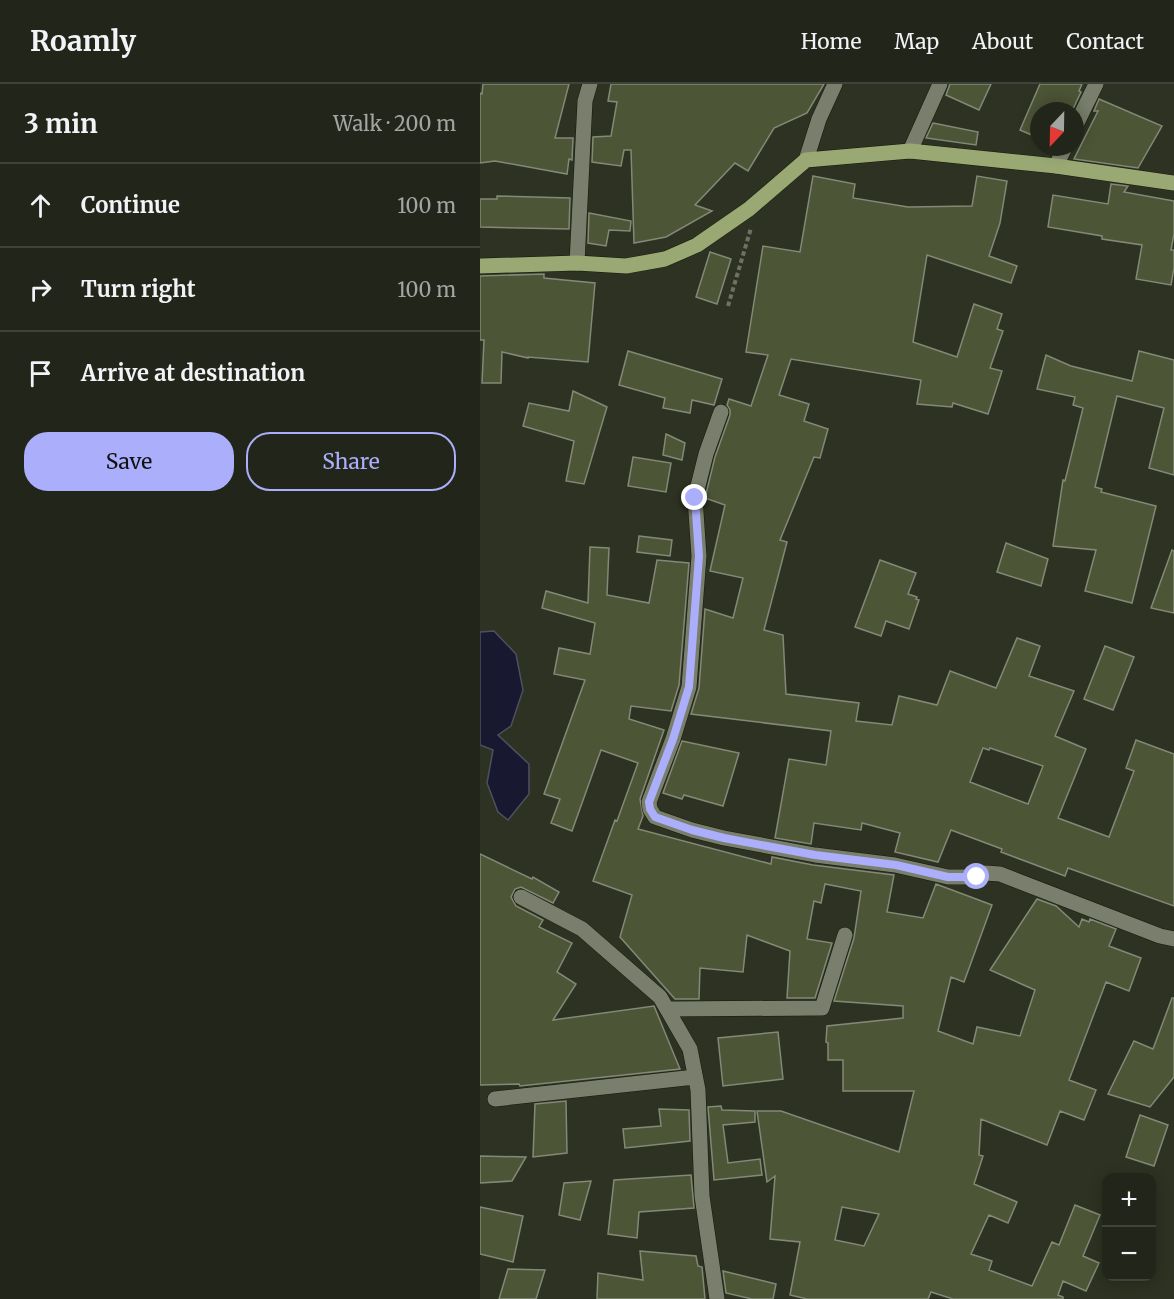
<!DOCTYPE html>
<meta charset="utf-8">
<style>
body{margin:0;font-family:Merriweather,serif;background:#2e3227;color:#f1f3f6}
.controls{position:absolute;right:18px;bottom:18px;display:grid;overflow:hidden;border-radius:12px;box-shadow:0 3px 15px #0003}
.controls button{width:54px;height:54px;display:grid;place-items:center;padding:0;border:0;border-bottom:2px solid #3f4339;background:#22261a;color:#f1f3f6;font:30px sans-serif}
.compass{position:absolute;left:550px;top:18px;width:54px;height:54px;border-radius:50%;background:#22261a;box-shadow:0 3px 15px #0003;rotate:202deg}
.stop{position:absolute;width:18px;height:18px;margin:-14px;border:4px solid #abaffb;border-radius:50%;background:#fff}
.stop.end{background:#abaffb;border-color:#fff;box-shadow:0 2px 6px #0008}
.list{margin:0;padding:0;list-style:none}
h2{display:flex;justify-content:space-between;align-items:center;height:78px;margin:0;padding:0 24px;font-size:26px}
h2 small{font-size:20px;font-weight:400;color:#a2a5a2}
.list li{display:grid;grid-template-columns:39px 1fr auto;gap:18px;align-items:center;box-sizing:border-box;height:84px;padding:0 24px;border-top:2px solid #3f4339}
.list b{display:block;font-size:22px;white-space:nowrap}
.list em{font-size:20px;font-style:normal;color:#a2a5a2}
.actions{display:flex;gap:12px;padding:18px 24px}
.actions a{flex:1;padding:14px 0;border:2px solid #abaffb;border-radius:24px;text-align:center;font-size:21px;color:#abaffb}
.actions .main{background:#abaffb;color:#111}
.icon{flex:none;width:33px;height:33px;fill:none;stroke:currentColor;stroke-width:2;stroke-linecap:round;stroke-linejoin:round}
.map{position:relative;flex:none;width:694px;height:1215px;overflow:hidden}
header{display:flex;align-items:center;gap:36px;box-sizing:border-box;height:84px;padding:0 30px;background:#22261a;border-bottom:2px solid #3f4339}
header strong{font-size:28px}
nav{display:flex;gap:33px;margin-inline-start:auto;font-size:21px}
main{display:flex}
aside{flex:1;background:#22261a}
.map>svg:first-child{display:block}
</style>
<header>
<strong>Roamly</strong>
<nav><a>Home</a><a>Map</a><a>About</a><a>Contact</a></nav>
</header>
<main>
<aside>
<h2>3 min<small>Walk · 200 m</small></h2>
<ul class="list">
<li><svg class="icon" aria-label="ahead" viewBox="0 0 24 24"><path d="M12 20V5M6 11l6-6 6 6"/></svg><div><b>Continue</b></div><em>100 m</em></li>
<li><svg class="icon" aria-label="right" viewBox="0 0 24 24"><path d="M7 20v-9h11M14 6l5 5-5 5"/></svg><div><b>Turn right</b></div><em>100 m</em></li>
<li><svg class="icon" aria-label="arrive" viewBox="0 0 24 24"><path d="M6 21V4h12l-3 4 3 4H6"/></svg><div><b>Arrive at destination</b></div></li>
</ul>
<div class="actions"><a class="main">Save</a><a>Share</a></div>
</aside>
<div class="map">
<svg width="694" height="1215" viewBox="0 0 694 1215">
<rect width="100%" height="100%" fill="#2d3222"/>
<path fill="#181831" stroke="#4f505f" stroke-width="1.5" d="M 14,547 L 36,570 L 43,606 L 31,642 L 18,651 L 49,680 L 49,710 L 28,736 L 18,728 L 7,699 L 13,666 L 0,661 L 0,548 Z"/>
<g fill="#4d5537" stroke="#838976" stroke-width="1.5" fill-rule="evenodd">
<path d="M 3,0 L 89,0 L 75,54 L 93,54 L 92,76 L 89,75 L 87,90 L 15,77 L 0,79 L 0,9 L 2,10 Z"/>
<path d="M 131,0 L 344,0 L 327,29 L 294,44 L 268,87 L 255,79 L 215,121 L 232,127 L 186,153 L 154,159 L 151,66 L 144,66 L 141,82 L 112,78 L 113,53 L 131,52 L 137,18 L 128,17 Z"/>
<path d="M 470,0 L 511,0 L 499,26 L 466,11 Z"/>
<path d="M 560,0 L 602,0 L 599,7 L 601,8 L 592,27 L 559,27 L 559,54 L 540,46 Z"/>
<path d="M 619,15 L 682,42 L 658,84 L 594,75 L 618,27 L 614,27 Z"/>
<path d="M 453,39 L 498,48 L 496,61 L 446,54 Z"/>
<path d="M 333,92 L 375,100 L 373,114 L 428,123 L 492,122 L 497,92 L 527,97 L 520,139 L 509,172 L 537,182 L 531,199 L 447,171 L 433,258 L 477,273 L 494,220 L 522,230 L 517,245 L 523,247 L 510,284 L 522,287 L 508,330 L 473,319 L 472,323 L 437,320 L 441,296 L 311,275 L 299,311 L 329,320 L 324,337 L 348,345 L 340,374 L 334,373 L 300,456 L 307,458 L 284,546 L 303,551 L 306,610 L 379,619 L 376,637 L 412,641 L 419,612 L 457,621 L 470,587 L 516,604 L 537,554 L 560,562 L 549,592 L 594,607 L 575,652 L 606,665 L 578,734 L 629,753 L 654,687 L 646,684 L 656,656 L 694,670 L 694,822 L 588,784 L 585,792 L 521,768 L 522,765 L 471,746 L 458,778 L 415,768 L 420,749 L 382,739 L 381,746 L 334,739 L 331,760 L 295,754 L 309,675 L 346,681 L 351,647 L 211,630 L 219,604 L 225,525 L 253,534 L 263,494 L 230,487 L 245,421 L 225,414 L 235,373 L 250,331 L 250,326 L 247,321 L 249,315 L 271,322 L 288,271 L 266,268 L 283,162 L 320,168 ZM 503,664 L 509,666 L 510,664 L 563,682 L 548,720 L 490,698 Z"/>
<path d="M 631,100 L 648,102 L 644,108 L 694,117 L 694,150 L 691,166 L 694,166 L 694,184 L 691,201 L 656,195 L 662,161 L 622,155 L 622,152 L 568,143 L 573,111 L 628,120 Z"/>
<path d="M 17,112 L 90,114 L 89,145 L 0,143 L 0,115 L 17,115 Z"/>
<path d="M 109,129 L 151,137 L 150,147 L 129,146 L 126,162 L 108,159 Z"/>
<path d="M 230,168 L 251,175 L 237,220 L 216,213 Z"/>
<path d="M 64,190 L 64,194 L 115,199 L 108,278 L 48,273 L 48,274 L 22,268 L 21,299 L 2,299 L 4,256 L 0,256 L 0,192 Z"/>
<path d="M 148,267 L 242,295 L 234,321 L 212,316 L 210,329 L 183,324 L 185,314 L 139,301 Z"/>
<path d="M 659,267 L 694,276 L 694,391 L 669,384 L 684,324 L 637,312 L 615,403 L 622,405 L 621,408 L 676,422 L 652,519 L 605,507 L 616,466 L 573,462 L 583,396 L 585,397 L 603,324 L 593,321 L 595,313 L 557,305 L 566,271 L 591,282 L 652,297 Z"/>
<path d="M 93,307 L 127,323 L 104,400 L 86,397 L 94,357 L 43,342 L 49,319 L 89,327 Z"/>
<path d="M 186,350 L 205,359 L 202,376 L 183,371 Z"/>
<path d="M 153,373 L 191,379 L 186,408 L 148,402 Z"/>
<path d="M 159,452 L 192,456 L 190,472 L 157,468 Z"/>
<path d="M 526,459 L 568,475 L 561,502 L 517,488 Z"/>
<path d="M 110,463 L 129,464 L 127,511 L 169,519 L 177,476 L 209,479 L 199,601 L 191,627 L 151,622 L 149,635 L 184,646 L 160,715 L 163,732 L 158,745 L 291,780 L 292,773 L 333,781 L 414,791 L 407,828 L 443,834 L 456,800 L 512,821 L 484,898 L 471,893 L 458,947 L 493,960 L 497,943 L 540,952 L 555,906 L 510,886 L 557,815 L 576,822 L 599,843 L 602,835 L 609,838 L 610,835 L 636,845 L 629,862 L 661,874 L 649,907 L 626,898 L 589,996 L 616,1006 L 604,1036 L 580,1027 L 567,1061 L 501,1035 L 499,1071 L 503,1072 L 494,1100 L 537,1118 L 528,1139 L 509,1131 L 491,1170 L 512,1177 L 509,1186 L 552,1202 L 572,1158 L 579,1161 L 595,1121 L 620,1131 L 603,1172 L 619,1179 L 606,1207 L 583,1197 L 578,1211 L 583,1213 L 583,1215 L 473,1215 L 451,1208 L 448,1215 L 327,1215 L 310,1211 L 320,1158 L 290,1155 L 295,1092 L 287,1098 L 277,1027 L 301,1027 L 419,1068 L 434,1007 L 363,1007 L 363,976 L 348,976 L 348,959 L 346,958 L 347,942 L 423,934 L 423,922 L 354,917 L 374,854 L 381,807 L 345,800 L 341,819 L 334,817 L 327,855 L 352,859 L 335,914 L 307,914 L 310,867 L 267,851 L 263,888 L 220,884 L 219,915 L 195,915 L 140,853 L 152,811 L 113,797 L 135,736 L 137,737 L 158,679 L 121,666 L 92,747 L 71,739 L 80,715 L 64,710 L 105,596 L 74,590 L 79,564 L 110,570 L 115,539 L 62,524 L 66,507 L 108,519 ZM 362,1123 L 399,1130 L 384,1162 L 355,1156 Z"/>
<path d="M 692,466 L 694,467 L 694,529 L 671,524 Z"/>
<path d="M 400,476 L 436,489 L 428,510 L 437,513 L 436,515 L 439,516 L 429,545 L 406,537 L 401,552 L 375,543 Z"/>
<path d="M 625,562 L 654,573 L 633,626 L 604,615 Z"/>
<path d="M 202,657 L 259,669 L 243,722 L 204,711 L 202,715 L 183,709 Z"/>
<path d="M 0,770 L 52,795 L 53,793 L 79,808 L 73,819 L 41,803 L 35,805 L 31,813 L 36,822 L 63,836 L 59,843 L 92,859 L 77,888 L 96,900 L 73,936 L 174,922 L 200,985 L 40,1002 L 39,1000 L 0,1001 Z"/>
<path d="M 692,914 L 694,914 L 694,993 L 670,1023 L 628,1010 L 654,957 L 673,965 Z"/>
<path d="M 298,948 L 303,995 L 243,1002 L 238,954 Z"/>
<path d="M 86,1017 L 87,1069 L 53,1073 L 55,1020 Z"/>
<path d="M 241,1022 L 242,1026 L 275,1027 L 275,1038 L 243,1041 L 248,1079 L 280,1075 L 282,1091 L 234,1096 L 228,1023 Z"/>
<path d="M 179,1025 L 209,1026 L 210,1057 L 145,1064 L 143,1045 L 181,1042 Z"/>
<path d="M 660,1031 L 688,1041 L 674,1082 L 646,1073 Z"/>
<path d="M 0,1072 L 46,1073 L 32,1097 L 0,1099 Z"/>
<path d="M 211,1091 L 214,1124 L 159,1128 L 157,1154 L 128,1150 L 134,1096 Z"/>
<path d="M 111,1097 L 100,1136 L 79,1131 L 84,1099 Z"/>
<path d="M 0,1123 L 43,1132 L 33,1178 L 0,1170 Z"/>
<path d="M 160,1167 L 216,1172 L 218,1182 L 222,1183 L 225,1215 L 117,1215 L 118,1189 L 163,1196 Z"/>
<path d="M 28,1185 L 65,1186 L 56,1215 L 19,1215 Z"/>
<path d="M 243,1187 L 296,1200 L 293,1215 L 272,1215 L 246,1209 Z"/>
</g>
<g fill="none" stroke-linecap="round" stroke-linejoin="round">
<g stroke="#15190a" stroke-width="16">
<g id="minor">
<path d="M 595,43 L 616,0"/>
<path d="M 430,67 L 460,0"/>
<path d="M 326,76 L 339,35 L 355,0"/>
<path d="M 576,82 L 585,63"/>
<path d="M 97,179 L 105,17 L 110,0"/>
<path d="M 241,328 L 226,370 L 215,414 L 219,472 L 209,603 L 193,655 L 169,718 L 170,725 L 175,733 L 212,746 L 244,754 L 335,771 L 415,781 L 468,793 L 497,793 L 505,789 L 520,790 L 680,852 L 694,855"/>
<path d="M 41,813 L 102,845 L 180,913 L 210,965 L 218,1006 L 222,1112 L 237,1215"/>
<path d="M 187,925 L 342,924 L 365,851"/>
<path d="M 15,1015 L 215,993"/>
</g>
</g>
<g stroke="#15190a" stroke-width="16">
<path id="major" d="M 0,182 L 97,179 L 146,182 L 185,175 L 217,161 L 269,125 L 326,76 L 430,67 L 576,82 L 694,99"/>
</g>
<path stroke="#6e7265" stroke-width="4" stroke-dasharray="4.5 3" stroke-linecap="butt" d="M 248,222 L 271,144"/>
<use href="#minor" stroke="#797f6c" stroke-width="15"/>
<use href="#major" stroke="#9aa874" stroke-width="15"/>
</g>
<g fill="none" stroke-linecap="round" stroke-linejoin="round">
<path stroke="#abaffb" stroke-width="8" d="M 215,414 L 219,472 L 209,603 L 193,655 L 169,718 L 170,725 L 175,733 L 212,746 L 244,754 L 335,771 L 416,781 L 468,793 L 497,793"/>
</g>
</svg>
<div class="controls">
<button>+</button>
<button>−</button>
</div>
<svg class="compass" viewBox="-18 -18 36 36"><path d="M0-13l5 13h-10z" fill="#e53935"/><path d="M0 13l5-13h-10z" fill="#a2a5a2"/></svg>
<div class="stop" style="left:497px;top:793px"></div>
<div class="stop end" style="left:215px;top:414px"></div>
</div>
</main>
